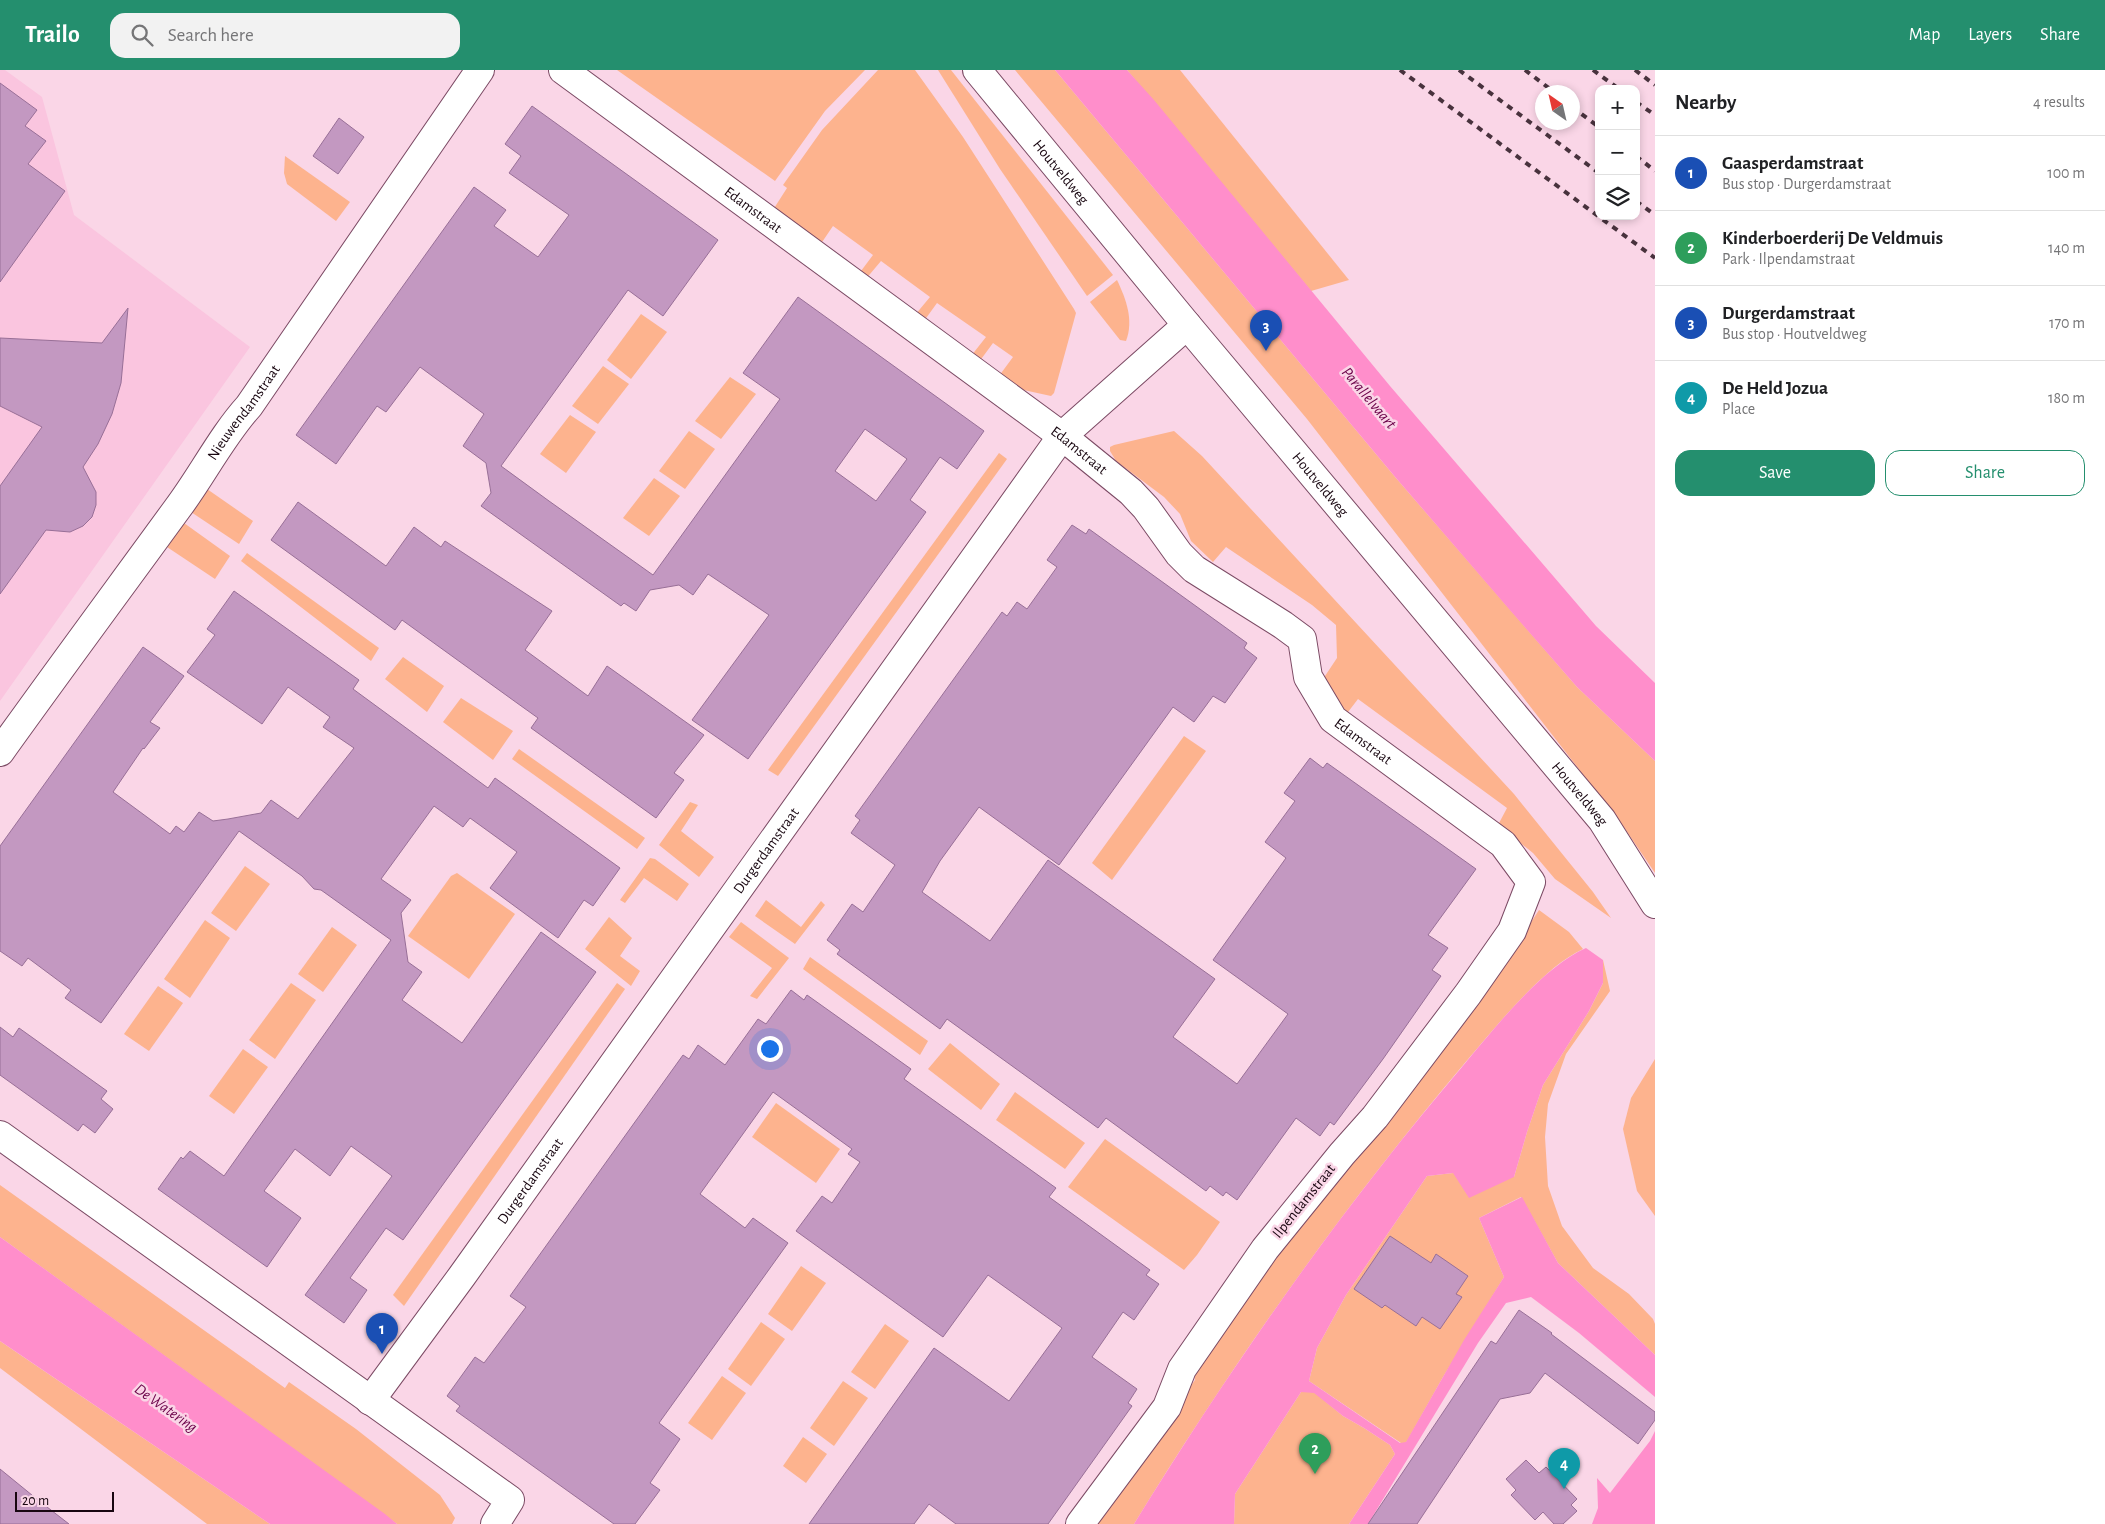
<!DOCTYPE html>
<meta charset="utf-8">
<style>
body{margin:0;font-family:"Alegreya Sans",sans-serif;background:#f2f2f2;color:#202124}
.controls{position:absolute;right:15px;top:15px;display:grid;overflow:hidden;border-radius:10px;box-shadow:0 2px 8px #0003}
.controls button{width:45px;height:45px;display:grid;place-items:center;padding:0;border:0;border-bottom:1px solid #e0e0e0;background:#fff;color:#202124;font:25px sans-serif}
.compass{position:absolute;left:1535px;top:15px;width:45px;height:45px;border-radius:50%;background:#fff;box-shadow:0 2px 8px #0003;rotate:326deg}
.scale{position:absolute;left:15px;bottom:12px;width:99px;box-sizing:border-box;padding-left:5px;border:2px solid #180610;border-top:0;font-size:14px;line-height:18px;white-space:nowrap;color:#180610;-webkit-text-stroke:4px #fad6e7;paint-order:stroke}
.you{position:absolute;left:769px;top:978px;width:18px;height:18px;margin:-12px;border:4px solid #fff;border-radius:50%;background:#1a73e8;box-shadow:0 0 0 8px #1a73e833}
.badge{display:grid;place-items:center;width:32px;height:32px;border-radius:50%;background:#248f6e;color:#fff;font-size:16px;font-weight:700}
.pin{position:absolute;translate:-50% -41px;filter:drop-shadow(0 1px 2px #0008)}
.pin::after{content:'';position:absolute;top:26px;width:18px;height:15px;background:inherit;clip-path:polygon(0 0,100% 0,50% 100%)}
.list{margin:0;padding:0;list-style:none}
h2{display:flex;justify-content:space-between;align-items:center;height:65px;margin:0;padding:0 20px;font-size:21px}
h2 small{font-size:16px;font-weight:400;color:#757577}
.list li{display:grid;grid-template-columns:32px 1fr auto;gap:15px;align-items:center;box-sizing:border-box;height:75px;padding:0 20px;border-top:1px solid #e0e0e0}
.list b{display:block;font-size:19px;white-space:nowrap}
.list p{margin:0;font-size:16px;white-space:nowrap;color:#757577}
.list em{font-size:16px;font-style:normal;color:#757577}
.actions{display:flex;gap:10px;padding:15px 20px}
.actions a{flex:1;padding:11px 0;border:1px solid #248f6e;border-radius:15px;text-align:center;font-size:18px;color:#248f6e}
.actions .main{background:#248f6e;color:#fff}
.icon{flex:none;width:28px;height:28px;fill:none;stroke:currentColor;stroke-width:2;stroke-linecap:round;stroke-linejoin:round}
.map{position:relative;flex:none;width:1655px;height:1454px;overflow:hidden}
header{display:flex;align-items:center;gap:30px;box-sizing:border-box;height:70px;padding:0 25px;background:#248f6e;color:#fff}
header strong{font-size:24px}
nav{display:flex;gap:28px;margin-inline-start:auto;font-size:18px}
.search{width:350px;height:45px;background:#f2f2f2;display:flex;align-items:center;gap:12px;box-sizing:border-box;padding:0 18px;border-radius:15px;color:#757577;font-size:19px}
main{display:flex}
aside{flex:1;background:#fff}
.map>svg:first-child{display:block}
</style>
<header>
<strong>Trailo</strong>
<div class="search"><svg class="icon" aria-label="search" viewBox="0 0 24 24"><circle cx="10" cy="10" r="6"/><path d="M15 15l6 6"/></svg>Search here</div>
<nav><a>Map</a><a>Layers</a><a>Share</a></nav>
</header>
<main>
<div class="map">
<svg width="1655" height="1454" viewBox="0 0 1655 1454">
<rect width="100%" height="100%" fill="#fad6e7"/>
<path fill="#fac5df" d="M 0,0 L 5,0 L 42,27 L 74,145 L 250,277 L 0,631 Z"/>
<g fill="#fdb38e">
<path d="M 617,0 L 865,0 L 825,41 L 775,111 Z"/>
<path d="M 878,0 L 915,0 L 963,67 L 1074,239 L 1076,243 L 1054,323 L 1051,326 L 1019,319 L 999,306 L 1013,287 L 993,273 L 979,292 L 971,286 L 986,267 L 937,233 L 924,251 L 915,245 L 930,227 L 881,191 L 865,210 L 858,205 L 873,185 L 833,156 L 818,178 L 771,143 L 787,118 L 783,115 L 822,60 Z"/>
<path d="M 938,0 L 951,0 L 1113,205 L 1087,226 L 1000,99 Z"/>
<path d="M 1015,0 L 1055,0 L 1396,408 L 1577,617 L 1655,691 L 1655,803 L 1623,756 L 1307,349 Z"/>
<path d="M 1127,0 L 1180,0 L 1349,210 L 1311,221 Z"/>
<path d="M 285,86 L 350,132 L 336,151 L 287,114 L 284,103 Z"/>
<path d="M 1117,210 C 1126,229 1134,250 1126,271 L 1120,270 L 1090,232 Z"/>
<path d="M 641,244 L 667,262 L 631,309 L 607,290 Z"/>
<path d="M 603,296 L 629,314 L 598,354 L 572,336 Z"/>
<path d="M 730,307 L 756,324 L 721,369 L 695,351 Z"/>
<path d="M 570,345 L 596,362 L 566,403 L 540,384 Z"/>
<path d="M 689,361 L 715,379 L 685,419 L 659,401 Z"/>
<path d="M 1174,361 L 1202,386 L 1514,724 L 1593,822 L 1611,848 L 1555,809 L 1533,783 L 1498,755 L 1507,738 L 1358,629 L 1345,646 L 1323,609 L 1337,588 L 1336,555 L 1312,535 L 1226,477 L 1213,492 L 1191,471 L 1180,444 L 1164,427 L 1116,391 L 1110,381 L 1110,377 L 1114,375 Z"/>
<path d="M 999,383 L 1007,389 L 778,706 L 768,700 Z"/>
<path d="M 654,408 L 680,426 L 649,466 L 623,448 Z"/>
<path d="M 207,419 L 253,451 L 239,474 L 191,442 Z"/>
<path d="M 184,453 L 230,486 L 215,509 L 167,477 Z"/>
<path d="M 247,483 L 379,578 L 371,591 L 241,491 Z"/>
<path d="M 403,587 L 444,616 L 427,642 L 385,609 Z"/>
<path d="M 461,628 L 513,661 L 493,690 L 443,652 Z"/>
<path d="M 1184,666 L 1206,681 L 1112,810 L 1092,793 Z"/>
<path d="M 519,679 L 645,768 L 637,779 L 512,689 Z"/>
<path d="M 690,732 L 698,735 L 681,761 L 714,787 L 699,807 L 659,775 Z"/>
<path d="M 650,788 L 655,789 L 689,814 L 677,831 L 644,808 L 625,833 L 620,830 Z"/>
<path d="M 245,796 L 270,814 L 236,861 L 211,843 Z"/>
<path d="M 457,803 L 515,844 L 469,909 L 408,866 L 451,806 Z"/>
<path d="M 766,830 L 801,857 L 821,831 L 825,835 L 795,874 L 755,846 Z"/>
<path d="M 1539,840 L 1569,862 L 1583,879 C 1542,898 1494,959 1464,994 C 1342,1138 1233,1293 1134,1454 L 1091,1454 L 1195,1310 L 1192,1296 L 1318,1122 L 1505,892 Z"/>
<path d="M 609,847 L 632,868 L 620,886 L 640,901 L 631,916 L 585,879 Z"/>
<path d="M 205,850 L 230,868 L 190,928 L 164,909 Z"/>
<path d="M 741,852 L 789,888 L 757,929 L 750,926 L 772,898 L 729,867 Z"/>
<path d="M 332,857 L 357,875 L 323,922 L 298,904 Z"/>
<path d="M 810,887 L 928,971 L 920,985 L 803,899 Z"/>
<path d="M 1603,890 L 1610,921 L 1566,984 L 1548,1034 L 1545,1067 L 1548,1116 L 1562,1156 L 1593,1198 L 1629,1224 L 1653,1249 L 1655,1254 L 1655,1285 L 1558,1193 L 1521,1127 L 1479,1148 L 1504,1207 L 1443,1307 L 1406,1373 L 1401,1373 L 1309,1311 L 1317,1278 L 1346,1225 L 1427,1106 L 1453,1103 L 1514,1107 L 1527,1062 L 1543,1015 L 1589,941 L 1603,913 Z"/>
<path d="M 291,913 L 316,930 L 275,989 L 249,970 Z"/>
<path d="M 617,913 L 625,919 L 404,1236 L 393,1225 Z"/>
<path d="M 158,916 L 183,933 L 149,981 L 124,964 Z"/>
<path d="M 950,973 L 1000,1014 L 981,1040 L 928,999 Z"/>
<path d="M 243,979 L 268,997 L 234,1044 L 209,1026 Z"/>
<path d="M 1655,989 L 1655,1146 L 1637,1121 L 1623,1059 L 1631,1028 Z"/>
<path d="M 1015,1022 L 1085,1073 L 1065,1099 L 996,1050 Z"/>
<path d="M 776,1033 L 840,1079 L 816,1113 L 752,1067 Z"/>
<path d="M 1105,1069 L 1220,1152 L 1197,1185 L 1184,1200 L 1068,1117 Z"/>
<path d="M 0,1115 L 285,1318 L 289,1312 L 356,1359 L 440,1425 L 455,1448 L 452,1454 L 397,1454 L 0,1167 Z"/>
<path d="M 801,1196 L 826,1213 L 792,1261 L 768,1244 Z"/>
<path d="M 761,1252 L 785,1269 L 751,1316 L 728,1299 Z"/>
<path d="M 885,1254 L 909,1271 L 875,1319 L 851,1302 Z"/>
<path d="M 0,1271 L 19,1284 L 270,1454 L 207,1454 L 0,1298 Z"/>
<path d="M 722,1306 L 746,1323 L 712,1370 L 688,1353 Z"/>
<path d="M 843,1311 L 868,1328 L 834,1376 L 810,1358 Z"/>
<path d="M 1301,1322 L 1314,1322 L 1343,1346 L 1364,1358 L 1390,1375 L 1395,1384 L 1349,1454 L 1234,1454 L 1235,1424 Z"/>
<path d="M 803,1367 L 827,1384 L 806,1413 L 783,1396 Z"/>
</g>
<g fill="#ff8ecb">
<path d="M 1055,0 L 1127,0 L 1154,30 L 1390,316 L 1596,556 L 1655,613 L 1655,691 L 1577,617 L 1509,539 L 1396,408 Z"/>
<path d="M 1586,878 L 1603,890 L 1603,913 L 1589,941 L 1543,1015 L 1527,1062 L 1514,1107 L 1469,1128 L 1453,1103 L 1427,1106 L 1346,1225 L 1317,1278 L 1309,1311 L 1400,1373 L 1406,1372 L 1464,1270 L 1504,1207 L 1479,1148 L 1522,1127 L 1558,1193 L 1655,1285 L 1655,1327 L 1579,1263 L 1531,1227 L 1506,1233 L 1478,1273 L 1368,1454 L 1349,1454 L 1395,1384 L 1390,1375 L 1364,1358 L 1343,1346 L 1314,1323 L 1301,1322 L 1235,1424 L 1234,1454 L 1134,1454 C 1232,1295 1340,1140 1462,997 C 1494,959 1541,898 1586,878 Z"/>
<path d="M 0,1167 L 385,1444 L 397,1454 L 270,1454 L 0,1271 Z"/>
<path d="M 1655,1361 L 1655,1454 L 1592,1454 L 1598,1438 L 1597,1408 L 1610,1423 L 1650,1371 Z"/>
</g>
<g fill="#c398c1" stroke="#986f97" fill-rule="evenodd">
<path d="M 0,13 L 37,40 L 25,56 L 46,71 L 28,94 L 65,121 L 0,212 Z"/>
<path d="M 532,36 L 718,170 L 663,246 L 628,220 L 501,396 L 549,431 L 653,505 L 780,329 L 743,303 L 798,227 L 984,361 L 957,399 L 940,387 L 910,430 L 926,442 L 748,689 L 692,650 L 769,545 L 708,504 L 693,525 L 679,515 L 650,520 L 636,541 L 624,533 L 621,536 L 481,436 L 491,423 L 486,393 L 463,376 L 484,344 L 420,297 L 386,342 L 377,336 L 336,394 L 296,365 L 474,117 L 506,140 L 494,156 L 538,187 L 569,145 L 509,103 L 521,86 L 505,74 ZM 865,359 L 907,389 L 876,431 L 835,401 Z"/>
<path d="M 339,48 L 364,67 L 338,104 L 313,86 Z"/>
<path d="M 128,238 L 121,313 L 112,344 L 98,374 L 83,397 L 96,422 L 96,435 L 92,447 L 83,456 L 70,462 L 46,460 L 0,524 L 0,416 L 42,357 L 0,336 L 0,268 L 102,273 Z"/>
<path d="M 298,432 L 386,496 L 414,457 L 441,477 L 445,471 L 552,541 L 525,580 L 588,626 L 607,596 L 704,665 L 674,703 L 684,710 L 656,748 L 531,658 L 538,648 L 517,633 L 402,550 L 395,560 L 271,470 Z"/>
<path d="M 1072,455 L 1086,464 L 1089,459 L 1211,547 L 1247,573 L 1244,578 L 1257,588 L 1225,633 L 1213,626 L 1194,652 L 1173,637 L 1059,795 L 979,737 L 940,791 L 922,822 L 990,871 L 1048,790 L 1215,909 L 1173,967 L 1237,1014 L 1288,944 L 1213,890 L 1286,788 L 1265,772 L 1295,731 L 1284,723 L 1310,688 L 1323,698 L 1327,693 L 1476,799 L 1428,865 L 1448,878 L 1432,900 L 1441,906 L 1383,989 L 1334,1055 L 1330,1052 L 1320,1066 L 1296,1048 L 1237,1130 L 1226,1122 L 1223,1126 L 1210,1116 L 1206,1121 L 1106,1048 L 1098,1058 L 947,949 L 940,959 L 837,884 L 840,880 L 827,870 L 852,834 L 863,842 L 895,795 L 851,763 L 860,750 L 855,746 L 1002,542 L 1007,546 L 1017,532 L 1027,539 L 1057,497 L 1047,490 Z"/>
<path d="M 234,521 L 359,610 L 353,619 L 488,718 L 495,708 L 620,798 L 593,836 L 584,830 L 558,868 L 490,818 L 517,782 L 470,748 L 463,757 L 434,736 L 381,809 L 411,830 L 401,843 L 408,892 L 422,902 L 402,930 L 462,973 L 541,862 L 596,902 L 403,1170 L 386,1158 L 350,1208 L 367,1220 L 344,1253 L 305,1225 L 392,1106 L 351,1076 L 330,1106 L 295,1079 L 264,1121 L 301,1148 L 267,1197 L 158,1119 L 181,1087 L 183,1089 L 190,1081 L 224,1106 L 391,870 L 321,820 L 314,819 L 302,806 L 239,761 L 101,953 L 65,928 L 71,920 L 28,888 L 22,896 L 0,881 L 0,776 L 143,577 L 184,606 L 150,652 L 160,658 L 144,679 L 143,678 L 113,722 L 170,764 L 176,756 L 184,762 L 199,742 L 213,751 L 228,749 L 261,743 L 271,730 L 298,749 L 354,678 L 323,657 L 330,647 L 288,617 L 262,654 L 187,602 L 215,565 L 207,559 Z"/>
<path d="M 791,920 L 804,930 L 807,925 L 911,999 L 904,1009 L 1056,1118 L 1049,1127 L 1150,1200 L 1146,1205 L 1159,1214 L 1134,1250 L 1123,1242 L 1092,1287 L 1137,1319 L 1128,1333 L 1132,1336 L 1048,1454 L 956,1454 L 929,1434 L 914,1454 L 809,1454 L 934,1278 L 1009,1331 L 1062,1258 L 988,1205 L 943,1267 L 796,1161 L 822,1126 L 832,1133 L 860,1092 L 848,1084 L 852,1079 L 773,1022 L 700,1124 L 745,1158 L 753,1148 L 788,1173 L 659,1353 L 680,1369 L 650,1413 L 660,1420 L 635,1454 L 614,1454 L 456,1341 L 460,1336 L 447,1326 L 475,1287 L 484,1293 L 526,1237 L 510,1226 L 683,985 L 689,989 L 698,975 L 725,995 L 758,949 L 766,954 Z"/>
<path d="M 0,957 L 13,967 L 19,958 L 107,1021 L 101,1029 L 113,1039 L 95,1063 L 83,1054 L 78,1061 L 0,1005 Z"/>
<path d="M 1390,1166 L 1431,1193 L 1436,1184 L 1468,1206 L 1456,1224 L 1462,1227 L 1440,1259 L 1422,1247 L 1416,1256 L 1385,1235 L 1382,1238 L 1354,1219 Z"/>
<path d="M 1519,1240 L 1552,1263 L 1551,1264 L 1655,1342 L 1655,1350 L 1638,1374 L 1545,1303 L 1530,1323 L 1500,1329 L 1417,1454 L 1368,1454 L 1491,1271 L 1496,1274 Z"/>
<path d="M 1526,1390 L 1539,1403 L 1546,1397 L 1577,1429 L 1571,1435 L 1577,1441 L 1563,1454 L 1554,1454 L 1543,1442 L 1535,1450 L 1511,1425 L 1516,1420 L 1506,1409 Z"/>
<path d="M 0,1399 L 38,1430 L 69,1454 L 0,1454 Z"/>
</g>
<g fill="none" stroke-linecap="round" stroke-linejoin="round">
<g stroke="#7b4a64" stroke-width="30">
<g id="minor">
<path id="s1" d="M 563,0 L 1062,366 L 1131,422 L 1146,438 L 1179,484 L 1194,499 L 1283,555 L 1302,569 L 1308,607 L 1333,649 L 1503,774 L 1531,812 L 1512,861 L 1468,924 L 1375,1047 L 1342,1084 L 1265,1179 L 1182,1299 L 1167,1337 L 1080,1454"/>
<path id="s2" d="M 0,682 C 58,601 118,520 177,439 C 202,406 221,367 249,336 L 480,0"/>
<path d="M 0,1065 L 510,1430 L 495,1454"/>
<path id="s3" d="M 370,1331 L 462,1206 L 1062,366 L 1187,255"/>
</g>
</g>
<g stroke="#7b4a64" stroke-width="30">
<g id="tertiary">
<path id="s4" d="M 977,0 L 1187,255 L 1602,750 L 1655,834"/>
</g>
</g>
<use href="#minor" stroke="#fff" stroke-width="28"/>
<use href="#tertiary" stroke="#fff" stroke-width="28"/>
<g stroke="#48323d" stroke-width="4" stroke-dasharray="6 6" stroke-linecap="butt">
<path d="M 1400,0 L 1655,188"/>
<path d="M 1459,0 L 1599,103"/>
<path d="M 1525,0 L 1554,22"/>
<path d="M 1593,0 L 1619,19"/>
<path d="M 1635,0 L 1655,15"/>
<path d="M 1636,32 L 1655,45"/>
<path d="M 1572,37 L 1599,57"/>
<path d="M 1636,86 L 1655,101"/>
<path d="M 1636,131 L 1655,145"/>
</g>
</g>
<g text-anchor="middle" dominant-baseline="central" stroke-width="5" stroke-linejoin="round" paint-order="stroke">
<g font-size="15" fill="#180610" stroke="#fad6e7">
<text stroke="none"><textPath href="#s4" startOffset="132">Houtveldweg</textPath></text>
<text stroke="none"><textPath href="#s1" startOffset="236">Edamstraat</textPath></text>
<text stroke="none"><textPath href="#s2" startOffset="418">Nieuwendamstraat</textPath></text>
<text stroke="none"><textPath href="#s1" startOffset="641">Edamstraat</textPath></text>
<text stroke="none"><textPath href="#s4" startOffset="538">Houtveldweg</textPath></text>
<text stroke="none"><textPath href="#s1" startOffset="1061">Edamstraat</textPath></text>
<text stroke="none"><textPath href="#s4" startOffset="942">Houtveldweg</textPath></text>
<text stroke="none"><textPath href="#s3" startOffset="678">Durgerdamstraat</textPath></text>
<text stroke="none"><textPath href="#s3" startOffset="272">Durgerdamstraat</textPath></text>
<text transform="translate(1304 1131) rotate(-51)">Ilpendamstraat</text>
</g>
<g font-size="16" font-style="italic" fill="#6a0148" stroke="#fad6e7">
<text transform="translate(1369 328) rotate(50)">Parallelvaart</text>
<text transform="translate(166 1338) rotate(35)">De Watering</text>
</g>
</g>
</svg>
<div class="controls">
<button>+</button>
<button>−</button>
<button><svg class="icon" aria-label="layers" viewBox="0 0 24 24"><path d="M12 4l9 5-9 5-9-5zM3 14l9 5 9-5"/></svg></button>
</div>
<svg class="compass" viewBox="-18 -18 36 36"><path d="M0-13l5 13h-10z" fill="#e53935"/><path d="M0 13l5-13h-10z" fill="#757577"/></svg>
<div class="scale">20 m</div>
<div class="you"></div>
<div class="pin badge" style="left:382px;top:1284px;background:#1a4fb4">1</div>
<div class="pin badge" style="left:1315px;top:1404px;background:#2e9e5b">2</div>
<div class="pin badge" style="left:1266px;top:281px;background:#1a4fb4">3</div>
<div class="pin badge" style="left:1564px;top:1419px;background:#0f9aa8">4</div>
</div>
<aside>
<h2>Nearby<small>4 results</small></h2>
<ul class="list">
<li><span class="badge" style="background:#1a4fb4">1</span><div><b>Gaasperdamstraat</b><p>Bus stop · Durgerdamstraat</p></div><em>100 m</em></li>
<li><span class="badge" style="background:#2e9e5b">2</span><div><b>Kinderboerderij De Veldmuis</b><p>Park · Ilpendamstraat</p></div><em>140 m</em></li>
<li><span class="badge" style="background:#1a4fb4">3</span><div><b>Durgerdamstraat</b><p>Bus stop · Houtveldweg</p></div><em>170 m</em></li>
<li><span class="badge" style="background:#0f9aa8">4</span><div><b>De Held Jozua</b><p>Place</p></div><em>180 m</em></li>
</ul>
<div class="actions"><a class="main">Save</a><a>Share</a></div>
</aside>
</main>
